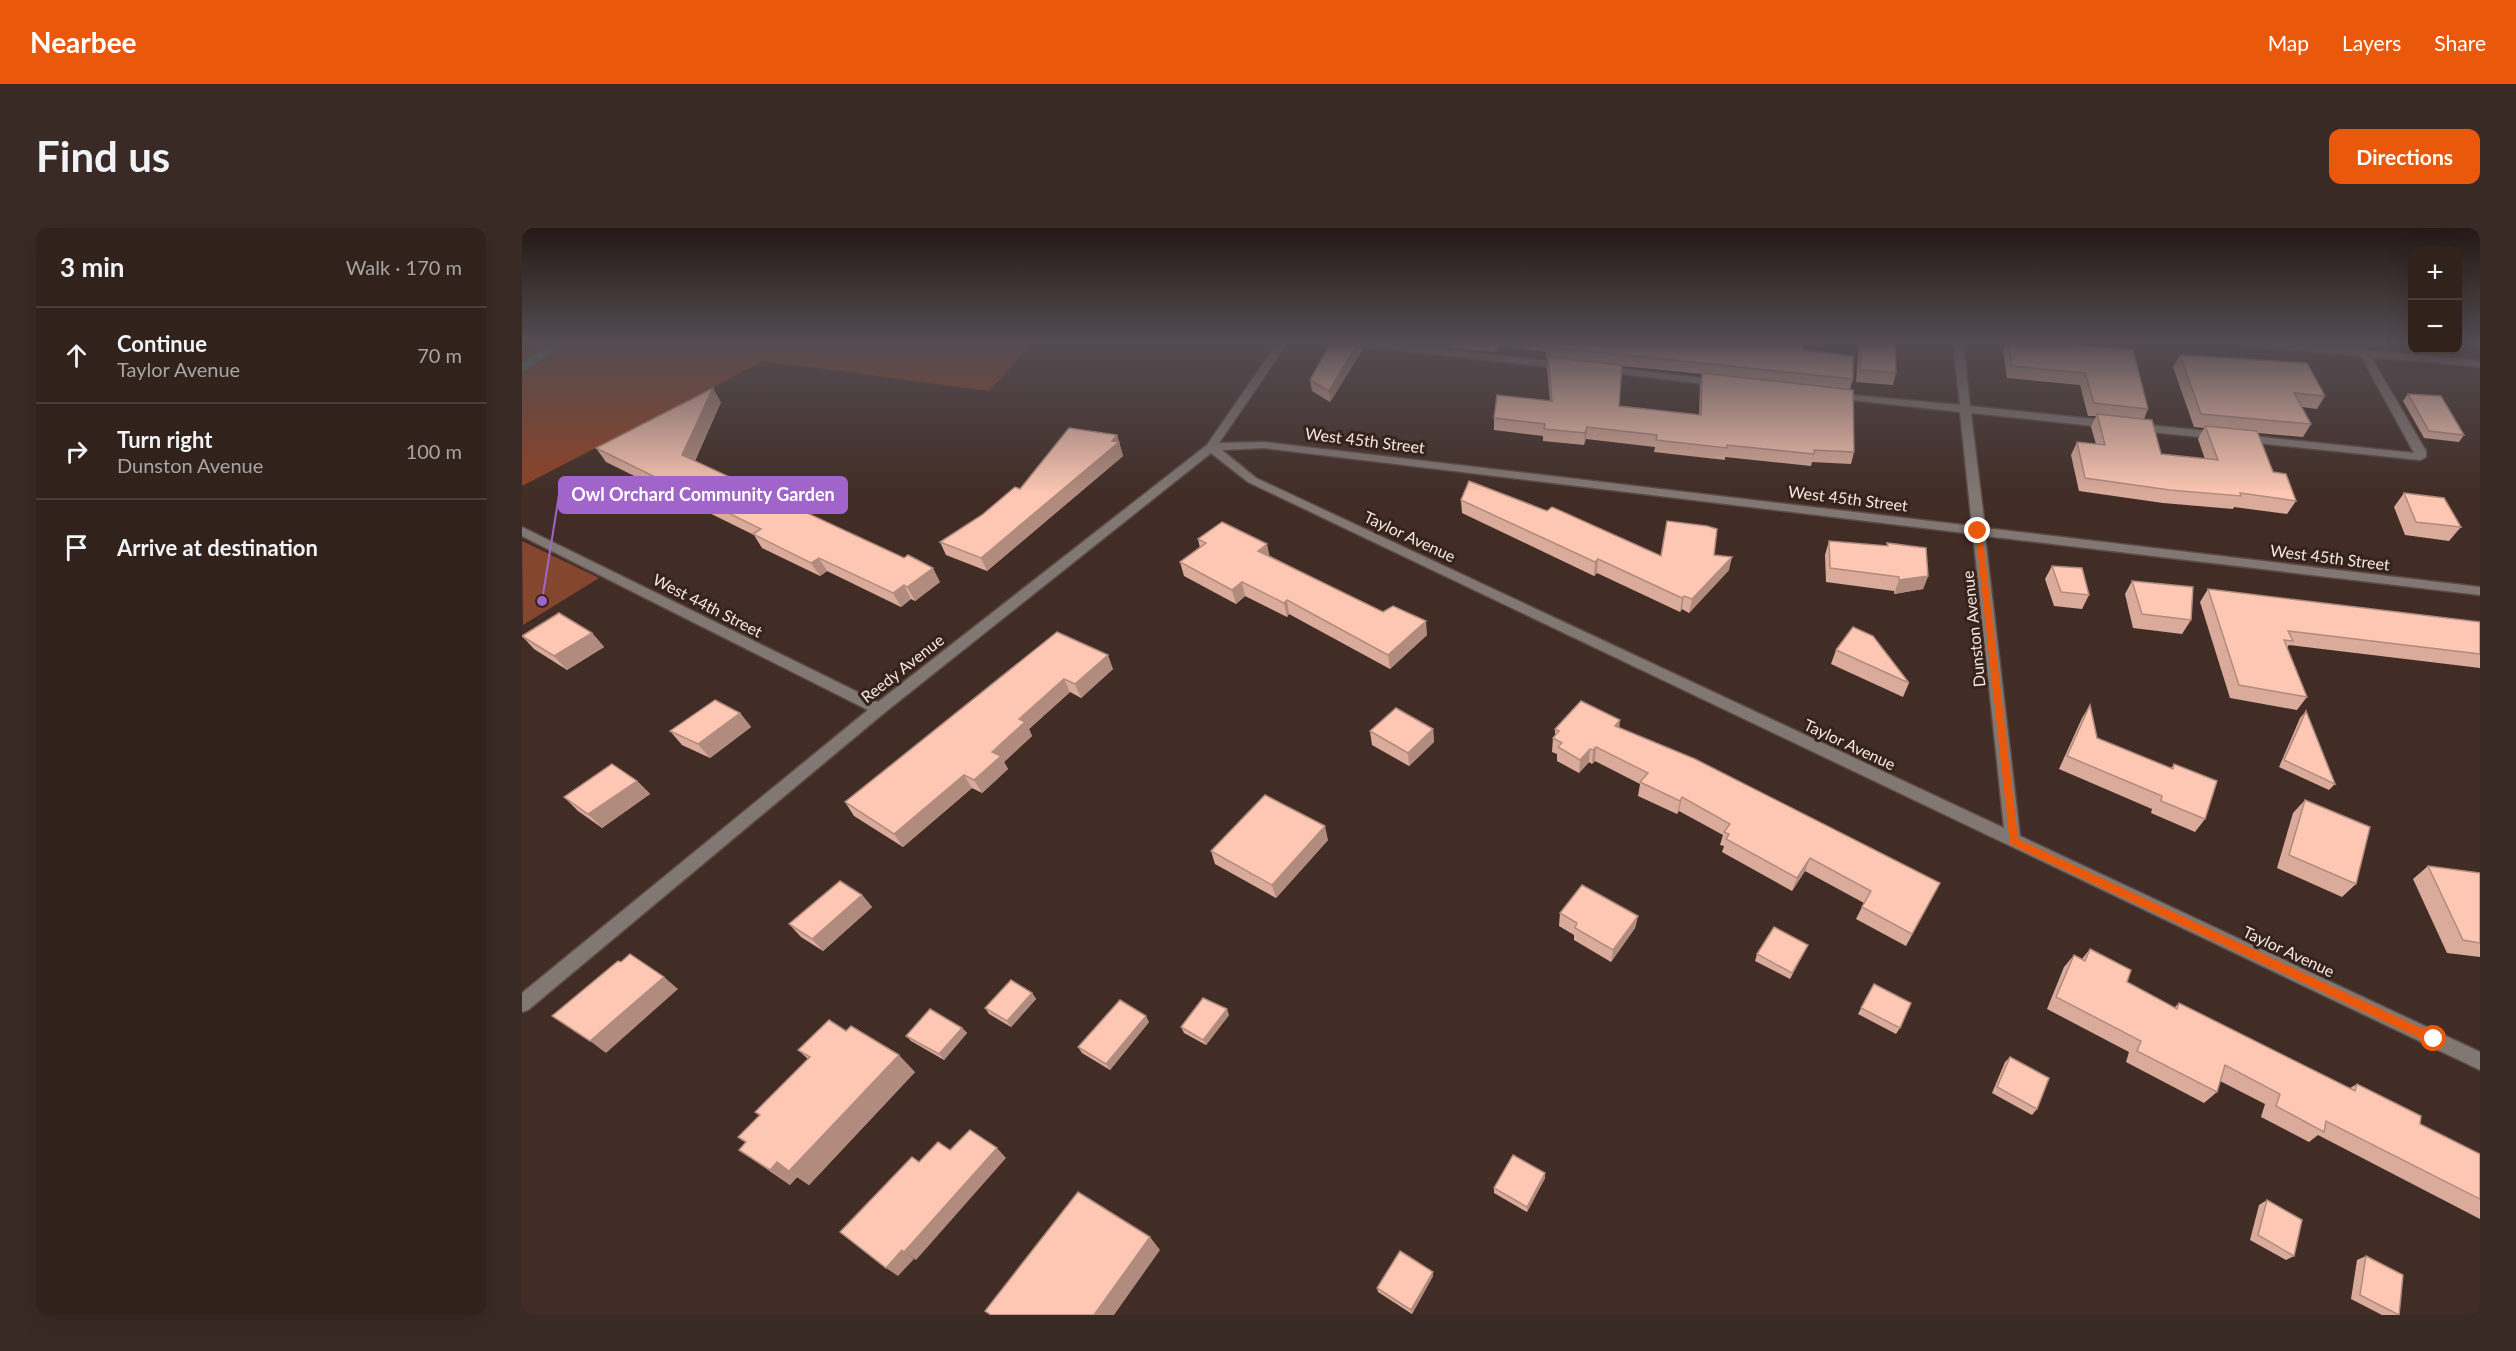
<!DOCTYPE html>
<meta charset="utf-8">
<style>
body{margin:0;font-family:Lato,sans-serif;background:#392a25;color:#f1f3f6}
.controls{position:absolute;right:18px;top:18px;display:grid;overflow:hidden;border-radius:12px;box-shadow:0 6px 24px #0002}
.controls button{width:54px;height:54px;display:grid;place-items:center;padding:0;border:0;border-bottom:2px solid #4c3f3b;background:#31221c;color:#f1f3f6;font:30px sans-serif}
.stop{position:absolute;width:18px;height:18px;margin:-14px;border:4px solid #ea580c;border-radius:50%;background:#fff}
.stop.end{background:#ea580c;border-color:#fff;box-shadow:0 2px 6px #0008}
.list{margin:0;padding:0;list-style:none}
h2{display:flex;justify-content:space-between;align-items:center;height:78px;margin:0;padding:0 24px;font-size:26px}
h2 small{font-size:20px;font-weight:400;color:#a8a4a3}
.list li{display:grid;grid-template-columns:39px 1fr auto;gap:18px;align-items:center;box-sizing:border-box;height:96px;padding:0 24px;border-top:2px solid #4c3f3b}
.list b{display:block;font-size:22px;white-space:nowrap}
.list p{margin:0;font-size:20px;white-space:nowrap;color:#a8a4a3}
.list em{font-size:20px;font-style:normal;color:#a8a4a3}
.icon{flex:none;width:33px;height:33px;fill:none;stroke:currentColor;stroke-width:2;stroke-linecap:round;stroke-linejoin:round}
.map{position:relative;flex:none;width:1958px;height:1087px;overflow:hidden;border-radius:12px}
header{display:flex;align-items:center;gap:36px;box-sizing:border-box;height:84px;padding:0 30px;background:#ea580c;color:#fff}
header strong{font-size:28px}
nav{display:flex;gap:33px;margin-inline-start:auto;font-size:21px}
.intro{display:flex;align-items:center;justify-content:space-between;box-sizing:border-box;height:144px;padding:0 36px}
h1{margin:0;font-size:42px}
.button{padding:15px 27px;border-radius:12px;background:#ea580c;color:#fff;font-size:21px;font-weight:700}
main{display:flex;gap:36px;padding:0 36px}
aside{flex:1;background:#31221c;border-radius:12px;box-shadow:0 6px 24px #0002}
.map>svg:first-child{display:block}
</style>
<header>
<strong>Nearbee</strong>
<nav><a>Map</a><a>Layers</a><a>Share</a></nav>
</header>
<div class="intro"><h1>Find us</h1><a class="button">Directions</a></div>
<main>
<aside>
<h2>3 min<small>Walk · 170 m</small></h2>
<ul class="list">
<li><svg class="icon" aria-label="ahead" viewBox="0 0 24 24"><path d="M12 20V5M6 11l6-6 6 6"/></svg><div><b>Continue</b><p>Taylor Avenue</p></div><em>70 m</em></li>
<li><svg class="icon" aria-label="right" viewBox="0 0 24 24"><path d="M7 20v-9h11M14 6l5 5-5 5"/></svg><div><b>Turn right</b><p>Dunston Avenue</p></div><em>100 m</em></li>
<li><svg class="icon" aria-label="arrive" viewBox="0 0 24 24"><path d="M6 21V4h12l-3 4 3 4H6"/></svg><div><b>Arrive at destination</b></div></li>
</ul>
</aside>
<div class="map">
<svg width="1958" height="1087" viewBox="0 0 1958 1087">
<rect width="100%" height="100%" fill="#412d26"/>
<path fill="#85462f" d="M 0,313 L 77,350 L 1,397 Z"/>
<path fill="#8f4225" d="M 0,114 L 512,114 L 467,163 L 242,133 L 0,258 Z"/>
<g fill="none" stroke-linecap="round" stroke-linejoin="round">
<path stroke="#2f9086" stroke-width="7" d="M 0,140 L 38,114"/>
<g stroke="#5e4b44" stroke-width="3">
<g id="minor">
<path d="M 756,114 L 766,114 L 697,215 L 742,214 L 1450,298 L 1438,184 L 1312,170 L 1308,169 L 1308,165 L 1438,177 L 1431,114 L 1441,114 L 1448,178 L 1892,225 L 1839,128 L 1717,117 L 1712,114 L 1752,114 L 1958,133 L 1958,139 L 1849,129 L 1904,223 L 1904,229 L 1898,232 L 1449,185 L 1463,300 L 1958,359 L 1958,367 L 1463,308 L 1498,608 L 1958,824 L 1958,842 L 726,254 L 689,225 L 362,485 L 6,782 L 0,784 L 0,765 L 346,482 L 0,308 L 0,299 L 356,474 L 685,217 ZM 742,220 L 1451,306 L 1482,600 L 734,250 L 700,222 Z"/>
<path d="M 822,114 L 856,114 L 1046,135 L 1051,138 L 1046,141 L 827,117 Z"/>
<path d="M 1079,138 L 1198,152 L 1203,155 L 1198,158 L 1075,143 L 1074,141 Z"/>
</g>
</g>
<use href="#minor" fill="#817773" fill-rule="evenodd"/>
</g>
<g fill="#daab9a" fill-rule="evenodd">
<path d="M 909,114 L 1282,114 L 1281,122 L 1331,151 L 1328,161 L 1332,224 L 1329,236 L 1290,234 L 1289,238 L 1203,229 L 1203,232 L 1132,224 L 1133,219 L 1064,211 L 1062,217 L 1021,213 L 1021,208 L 972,202 L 972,190 L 1028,173 L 1025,141 L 1026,130 L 1024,130 L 1024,124 L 978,118 L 973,124 L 928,119 L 928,116 ZM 1100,138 L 1180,146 L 1178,157 L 1177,187 L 1097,178 Z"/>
<path d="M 1337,114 L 1373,114 L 1374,145 L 1371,157 L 1334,154 Z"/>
<path d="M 1484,114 L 1524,114 L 1626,181 L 1622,191 L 1639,226 L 1683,231 L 1676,211 L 1682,200 L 1672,199 L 1651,139 L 1658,127 L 1803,168 L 1795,181 L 1780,179 L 1789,196 L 1781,209 L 1736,205 L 1751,244 L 1774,273 L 1765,286 L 1712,279 L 1711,281 L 1641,275 L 1557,263 L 1549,227 L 1555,214 L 1574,216 L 1569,199 L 1574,188 L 1566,188 L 1558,157 L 1485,150 L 1481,122 Z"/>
<path d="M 1953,114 L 1958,114 L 1958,121 Z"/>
<path d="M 841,121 L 808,174 L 790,163 L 788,152 Z"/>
<path d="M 1886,166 L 1942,207 L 1937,214 L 1902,210 L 1881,173 Z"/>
<path d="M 199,174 L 173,233 L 418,354 L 393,373 L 389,371 L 379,379 L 305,343 L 298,348 L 240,320 L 232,307 L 84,234 L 74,220 Z"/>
<path d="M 595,207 L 601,228 L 465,343 L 424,327 L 418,314 L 460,287 L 498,261 Z"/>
<path d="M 1882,265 L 1939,299 L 1927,313 L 1883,307 L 1872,279 Z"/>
<path d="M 939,272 L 1139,328 L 1207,342 L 1167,385 L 1160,381 L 1158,384 L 1075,345 L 1072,348 L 940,285 Z"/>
<path d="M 676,311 L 748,328 L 905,407 L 868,441 L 767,386 L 765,389 L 723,368 L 714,376 L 662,348 L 658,334 L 678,320 Z"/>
<path d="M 1307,313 L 1365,318 L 1365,315 L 1406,348 L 1401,361 L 1372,366 L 1372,363 L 1304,354 L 1303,327 Z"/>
<path d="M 1530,338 L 1567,367 L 1560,381 L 1532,378 L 1523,351 Z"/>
<path d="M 1610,353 L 1669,392 L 1660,406 L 1611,400 L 1603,366 Z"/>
<path d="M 1686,361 L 1958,394 L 1958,440 L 1767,417 L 1765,420 L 1785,469 L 1775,482 L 1708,470 L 1678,374 Z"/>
<path d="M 535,404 L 591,441 L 559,470 L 548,464 L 507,501 L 510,508 L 482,534 L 486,541 L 460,565 L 450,560 L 381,619 L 332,588 L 323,574 Z"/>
<path d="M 70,405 L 82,419 L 45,442 L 12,421 L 0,408 Z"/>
<path d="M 1314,422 L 1387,455 L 1381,469 L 1309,436 Z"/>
<path d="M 1568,477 L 1575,510 L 1649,540 L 1652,536 L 1683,591 L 1673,604 L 1629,585 L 1630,581 L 1537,541 L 1560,490 Z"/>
<path d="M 1784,483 L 1813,556 L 1807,562 L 1757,539 L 1778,490 Z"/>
<path d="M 218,485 L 229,499 L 188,530 L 160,517 L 148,503 Z"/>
<path d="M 1097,500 L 1418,655 L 1384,718 L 1334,691 L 1342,675 L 1283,643 L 1270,663 L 1200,624 L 1202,618 L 1198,617 L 1201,607 L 1157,583 L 1155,586 L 1116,568 L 1118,556 L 1073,533 L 1070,536 L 1067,534 L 1057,545 L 1035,533 L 1035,526 L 1030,524 L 1031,510 L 1033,508 L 1033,501 Z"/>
<path d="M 911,501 L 912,514 L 887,538 L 850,517 L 848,503 Z"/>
<path d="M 115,553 L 128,566 L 80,600 L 56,583 L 42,569 Z"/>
<path d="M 1783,572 L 1834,656 L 1820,669 L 1755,640 L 1771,585 Z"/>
<path d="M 806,612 L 754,670 L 693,636 L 689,623 Z"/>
<path d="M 1906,638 L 1958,645 L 1958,729 L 1925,725 L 1891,651 Z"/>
<path d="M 340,667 L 350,679 L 301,723 L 279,709 L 267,696 Z"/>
<path d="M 1038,685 L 1116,688 L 1113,700 L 1089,734 L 1052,712 L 1052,707 L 1037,698 Z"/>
<path d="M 1568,721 L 1605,754 L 1652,780 L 1657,775 L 1828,860 L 1835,856 L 1898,896 L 1958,926 L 1958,991 L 1796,907 L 1787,914 L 1739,889 L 1743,876 L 1698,853 L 1695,864 L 1682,875 L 1604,834 L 1607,824 L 1525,781 L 1542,739 L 1552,727 L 1560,731 Z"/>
<path d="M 1283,723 L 1268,751 L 1233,733 L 1235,726 Z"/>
<path d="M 1352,756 L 1378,800 L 1374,806 L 1336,786 Z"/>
<path d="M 510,765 L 514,771 L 489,799 L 467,786 L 463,780 Z"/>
<path d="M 707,787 L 684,817 L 662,805 L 659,799 Z"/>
<path d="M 627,794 L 588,842 L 560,825 L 556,819 Z"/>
<path d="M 440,800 L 445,805 L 422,832 L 389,813 L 384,808 Z"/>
<path d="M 276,822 L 393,844 L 287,957 L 275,949 L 268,957 L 217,922 L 224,915 L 238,887 L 233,884 L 286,831 Z"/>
<path d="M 1488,829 L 1515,881 L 1510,887 L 1470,865 L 1483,834 Z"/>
<path d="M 1023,945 L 1023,950 L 1005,984 L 972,965 L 972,960 Z"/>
<path d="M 1745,972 L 1772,1028 L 1764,1032 L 1728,1012 L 1737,977 Z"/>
<path d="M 1844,1028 L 1877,1087 L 1860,1087 L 1829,1071 L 1835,1032 Z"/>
<path d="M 911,1044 L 911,1048 L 890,1086 L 856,1064 L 855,1060 Z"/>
</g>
<g fill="#b18b7d">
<path d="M 837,114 L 840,114 L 841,121 L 808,174 L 807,163 Z"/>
<path d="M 973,114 L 978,114 L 978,118 L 973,124 Z"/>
<path d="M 191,160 L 199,174 L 169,241 L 160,227 Z"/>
<path d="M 1065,199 L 1064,211 L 1062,217 L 1063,205 Z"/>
<path d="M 595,207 L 601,228 L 465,343 L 459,330 L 590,213 Z"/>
<path d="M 745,316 L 748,330 L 736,323 Z"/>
<path d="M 1210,329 L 1207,342 L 1167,385 L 1170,371 Z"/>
<path d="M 297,330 L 305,343 L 298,348 L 289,335 Z"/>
<path d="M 1076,331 L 1075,345 L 1072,348 L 1073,334 Z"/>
<path d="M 411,340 L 418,354 L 393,373 L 385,359 Z"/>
<path d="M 1406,348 L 1401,361 L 1372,366 L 1377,352 Z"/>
<path d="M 720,354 L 723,368 L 714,376 L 710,362 Z"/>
<path d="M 382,357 L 389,371 L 379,379 L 371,365 Z"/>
<path d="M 1162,368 L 1160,381 L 1158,384 L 1160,370 Z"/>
<path d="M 765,372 L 767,386 L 765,389 L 762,375 Z"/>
<path d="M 904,393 L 905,407 L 868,441 L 866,427 Z"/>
<path d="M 70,405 L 82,419 L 45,442 L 32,428 Z"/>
<path d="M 586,427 L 591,441 L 559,470 L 553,456 Z"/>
<path d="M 542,451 L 548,464 L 507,501 L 510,508 L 482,534 L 486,541 L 460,565 L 452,552 L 470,524 L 497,491 Z"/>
<path d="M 218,485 L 229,499 L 188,530 L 176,516 Z"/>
<path d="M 1098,492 L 1097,506 L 1093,498 Z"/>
<path d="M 911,501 L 912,514 L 887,538 L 886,525 Z"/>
<path d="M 1074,519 L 1073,533 L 1070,536 L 1071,522 Z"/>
<path d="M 1068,521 L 1067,534 L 1057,545 L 1058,532 Z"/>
<path d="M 442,547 L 450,560 L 381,619 L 372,606 Z"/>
<path d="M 115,553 L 128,566 L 80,600 L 66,586 Z"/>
<path d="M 1160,569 L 1157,583 L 1155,586 L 1158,573 Z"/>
<path d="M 803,598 L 806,612 L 754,670 L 750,657 Z"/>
<path d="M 1288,630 L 1283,643 L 1270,663 L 1275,650 Z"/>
<path d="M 340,667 L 350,679 L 301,723 L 290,711 Z"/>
<path d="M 1116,688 L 1113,700 L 1089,734 L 1091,722 Z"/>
<path d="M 142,749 L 156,761 L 84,825 L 68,813 Z"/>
<path d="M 510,765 L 514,771 L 489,799 L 485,793 Z"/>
<path d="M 705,781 L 707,787 L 684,817 L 681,812 Z"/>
<path d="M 624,788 L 627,794 L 588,842 L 584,836 Z"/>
<path d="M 440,800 L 445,805 L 422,832 L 417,826 Z"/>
<path d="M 377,827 L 393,844 L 287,957 L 267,943 Z"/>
<path d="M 475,920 L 484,930 L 394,1032 L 382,1024 Z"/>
<path d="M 255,934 L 275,949 L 268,957 L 248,942 Z"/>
<path d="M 1023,945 L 1023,950 L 1005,984 L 1005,979 Z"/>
<path d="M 628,1009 L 638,1022 L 592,1087 L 572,1087 Z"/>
<path d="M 380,1022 L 392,1031 L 376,1048 L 364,1040 Z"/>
<path d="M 911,1044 L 911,1048 L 890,1086 L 889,1082 Z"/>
</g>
<g fill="#fdc7b3" stroke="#b18b7d" stroke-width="1.5">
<path d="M 809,114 L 837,114 L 807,163 L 788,152 Z"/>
<path d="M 1024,114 L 1282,114 L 1281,122 L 1331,128 L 1331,151 L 1025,119 Z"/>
<path d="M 1340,114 L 1373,114 L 1374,145 L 1338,142 Z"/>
<path d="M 1486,114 L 1524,114 L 1611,122 L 1626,181 L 1572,175 L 1563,145 L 1490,138 Z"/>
<path d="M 1658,127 L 1785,135 L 1803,168 L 1772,165 L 1789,196 L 1679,186 Z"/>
<path d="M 1026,129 L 1100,137 L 1097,178 L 1179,187 L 1180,145 L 1331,162 L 1332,224 L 1292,222 L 1292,226 L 1205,217 L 1205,220 L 1134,212 L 1135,207 L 1065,199 L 1063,205 L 1022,201 L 1023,196 L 972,190 L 975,167 L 1030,173 Z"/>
<path d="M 191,160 L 160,227 L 382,330 L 386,327 L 411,340 L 385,359 L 382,357 L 371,365 L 297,330 L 289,335 L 231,306 L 239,301 L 74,220 Z"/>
<path d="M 1886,166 L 1919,168 L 1942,207 L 1907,203 Z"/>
<path d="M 1575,186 L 1630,192 L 1639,226 L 1696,232 L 1683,198 L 1735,203 L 1751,244 L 1764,246 L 1774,273 L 1718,265 L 1719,268 L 1648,262 L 1563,250 L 1555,214 L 1583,217 Z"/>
<path d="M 547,200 L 595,207 L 590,213 L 597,214 L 459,330 L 418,314 L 460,287 L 493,259 L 498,261 Z"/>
<path d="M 947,253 L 1025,283 L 1030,279 L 1139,328 L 1145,293 L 1185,298 L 1195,301 L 1192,327 L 1210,329 L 1170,371 L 1162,368 L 1160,370 L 1076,331 L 1073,334 L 939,272 Z"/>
<path d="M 1882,265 L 1922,270 L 1939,299 L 1894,294 Z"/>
<path d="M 700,294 L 745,316 L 736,323 L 861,384 L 871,378 L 904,393 L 866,427 L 765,372 L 762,375 L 720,354 L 710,362 L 658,334 L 684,315 L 676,311 Z"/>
<path d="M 1307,313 L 1366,318 L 1365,315 L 1404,320 L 1406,348 L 1377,352 L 1377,349 L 1308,340 Z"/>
<path d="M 1530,338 L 1560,340 L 1567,367 L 1539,364 Z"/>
<path d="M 1610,353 L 1671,359 L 1669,392 L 1620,386 Z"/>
<path d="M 1686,361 L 1958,394 L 1958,426 L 1766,403 L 1771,413 L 1762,412 L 1785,469 L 1717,457 Z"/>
<path d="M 37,385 L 70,405 L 32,428 L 0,408 Z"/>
<path d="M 1331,399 L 1351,408 L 1387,455 L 1314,422 Z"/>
<path d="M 535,404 L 586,427 L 553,456 L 542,451 L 497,491 L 503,494 L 470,524 L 479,528 L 452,552 L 442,547 L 372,606 L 323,574 Z"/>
<path d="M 193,472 L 218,485 L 176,516 L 148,503 Z"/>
<path d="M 1059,473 L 1098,492 L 1093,498 L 1173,531 L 1418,655 L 1390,706 L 1340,679 L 1349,663 L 1288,630 L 1275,650 L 1204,611 L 1207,606 L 1202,604 L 1208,596 L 1160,569 L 1158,573 L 1118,554 L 1126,545 L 1074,519 L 1071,522 L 1068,521 L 1058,532 L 1036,519 L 1040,515 L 1031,510 L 1037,503 L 1033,501 Z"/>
<path d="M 1568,477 L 1575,510 L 1651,541 L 1652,536 L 1695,553 L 1683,591 L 1639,573 L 1640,568 L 1545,528 Z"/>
<path d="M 874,480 L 911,501 L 886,525 L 848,503 Z"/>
<path d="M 1784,483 L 1813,556 L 1762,532 Z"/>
<path d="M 90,536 L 115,553 L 66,586 L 42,569 Z"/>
<path d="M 743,567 L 803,598 L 750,657 L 689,623 Z"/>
<path d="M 1783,572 L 1848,599 L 1834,656 L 1767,627 Z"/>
<path d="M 1906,638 L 1958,645 L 1958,715 L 1941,712 Z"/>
<path d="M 318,653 L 340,667 L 290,711 L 267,696 Z"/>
<path d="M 1060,657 L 1116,688 L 1091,722 L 1053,700 L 1055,695 L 1038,685 Z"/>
<path d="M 1252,699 L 1286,717 L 1270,745 L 1235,726 Z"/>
<path d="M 1568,721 L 1609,742 L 1605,754 L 1655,781 L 1657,775 L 1833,863 L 1835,856 L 1899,888 L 1898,896 L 1958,926 L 1958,971 L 1804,893 L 1802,904 L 1754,878 L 1758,866 L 1703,837 L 1695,864 L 1615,823 L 1619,813 L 1534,769 L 1552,727 L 1563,733 Z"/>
<path d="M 108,726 L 142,749 L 68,813 L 30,788 L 96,733 L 99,734 Z"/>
<path d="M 489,752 L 510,765 L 485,793 L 463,780 Z"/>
<path d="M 1352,756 L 1389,775 L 1378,800 L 1339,780 Z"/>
<path d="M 681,770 L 705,781 L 681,812 L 659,799 Z"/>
<path d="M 598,772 L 624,788 L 584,836 L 556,819 Z"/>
<path d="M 408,781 L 440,800 L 417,826 L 384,808 Z"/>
<path d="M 307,792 L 324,803 L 329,798 L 377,827 L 267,943 L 255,934 L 248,942 L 217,922 L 224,914 L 216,909 L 238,887 L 233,884 L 288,829 L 276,822 Z"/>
<path d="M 1488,829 L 1527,850 L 1515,881 L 1475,859 Z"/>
<path d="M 448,902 L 475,920 L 382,1024 L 380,1022 L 364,1040 L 318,1004 L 390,929 L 397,934 L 416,914 L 428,922 Z"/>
<path d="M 991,927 L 1023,945 L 1005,979 L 972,960 Z"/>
<path d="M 556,964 L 628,1009 L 572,1087 L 469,1087 L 463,1083 Z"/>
<path d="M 1745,972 L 1780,992 L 1772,1028 L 1736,1007 Z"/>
<path d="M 878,1023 L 911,1044 L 889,1082 L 855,1060 Z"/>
<path d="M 1844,1028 L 1881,1047 L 1877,1087 L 1838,1067 Z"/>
</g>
<linearGradient id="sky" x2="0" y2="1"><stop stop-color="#241915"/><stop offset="0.43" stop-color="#544c52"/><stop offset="1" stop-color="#544c52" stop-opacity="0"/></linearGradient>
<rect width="1958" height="266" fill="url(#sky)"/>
<path fill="#ea580c" d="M 1453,301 L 1460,303 L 1496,611 L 1916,808 L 1916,815 L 1908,815 L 1488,616 Z"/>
<g text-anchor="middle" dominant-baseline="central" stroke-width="6" stroke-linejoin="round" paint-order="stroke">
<g font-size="16" fill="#f5e8e3" stroke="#36231c">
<text transform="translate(843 212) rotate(7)">West 45th Street</text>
<text transform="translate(1326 270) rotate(7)">West 45th Street</text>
<text transform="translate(888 308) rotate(25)">Taylor Avenue</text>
<text transform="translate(1808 329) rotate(7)">West 45th Street</text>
<text transform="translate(186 377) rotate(27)">West 44th Street</text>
<text transform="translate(1451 401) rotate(-96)">Dunston Avenue</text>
<text transform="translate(380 440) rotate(-38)">Reedy Avenue</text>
<text transform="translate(1328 516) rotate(25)">Taylor Avenue</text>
<text transform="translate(1767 723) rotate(25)">Taylor Avenue</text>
</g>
</g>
<path fill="none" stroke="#a064ca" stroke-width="2" d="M20 373L37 267"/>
<circle fill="#a064ca" stroke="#36231c" stroke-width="2" cx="20" cy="373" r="6"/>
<rect fill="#a064ca" stroke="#a064ca" stroke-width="2" x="37" y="249" width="288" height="36" rx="6"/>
<g font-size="18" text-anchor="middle" font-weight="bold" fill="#fff">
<text x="181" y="273">Owl Orchard Community Garden</text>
</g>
</svg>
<div class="controls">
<button>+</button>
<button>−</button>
</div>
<div class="stop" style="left:1912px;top:811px"></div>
<div class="stop end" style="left:1456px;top:303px"></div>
</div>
</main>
